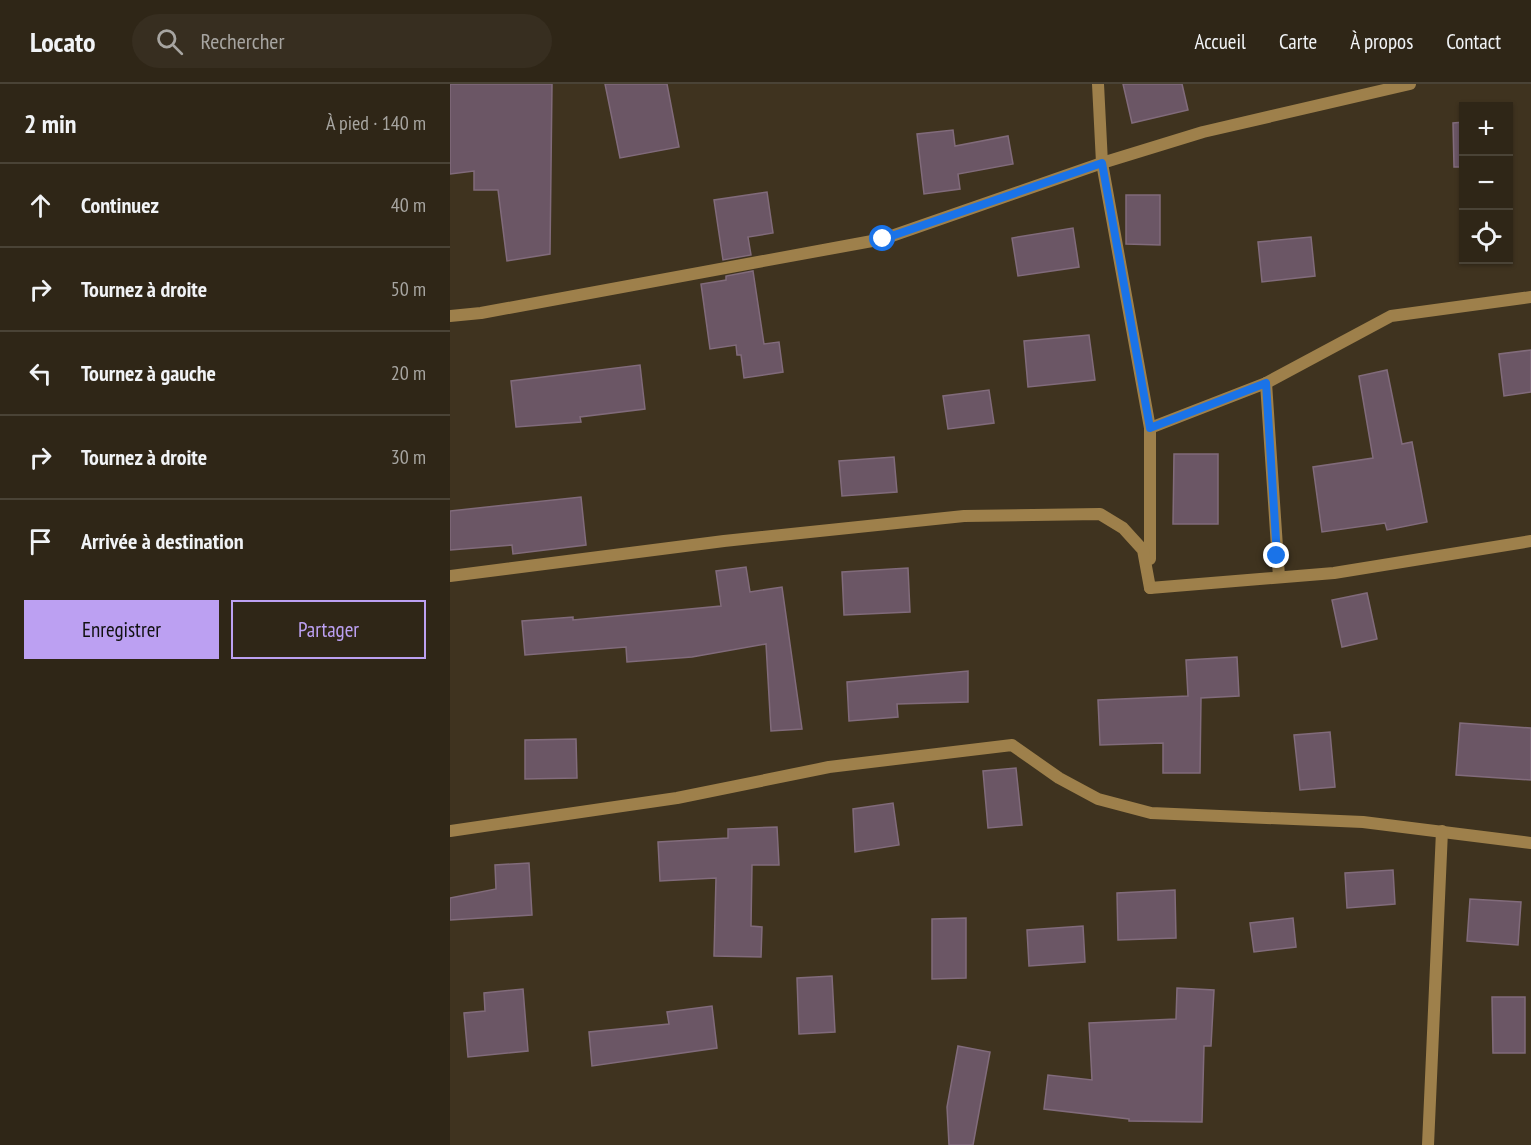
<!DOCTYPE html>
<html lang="fr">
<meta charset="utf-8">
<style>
body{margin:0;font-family:"PT Sans Narrow",sans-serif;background:#372e20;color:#f1f3f6}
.controls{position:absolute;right:18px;top:18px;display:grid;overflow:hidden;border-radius:0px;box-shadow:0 2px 4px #0004}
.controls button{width:54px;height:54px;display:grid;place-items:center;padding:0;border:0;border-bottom:2px solid #4a4336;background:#2f2617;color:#f1f3f6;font:30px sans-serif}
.stop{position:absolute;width:18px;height:18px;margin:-14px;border:4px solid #1a73e8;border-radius:50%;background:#fff}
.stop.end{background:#1a73e8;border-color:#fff;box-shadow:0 2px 6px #0008}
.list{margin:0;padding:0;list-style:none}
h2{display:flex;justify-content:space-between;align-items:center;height:78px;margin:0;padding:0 24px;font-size:26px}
h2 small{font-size:20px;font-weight:400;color:#a7a5a1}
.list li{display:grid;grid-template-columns:39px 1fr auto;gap:18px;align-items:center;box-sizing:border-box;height:84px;padding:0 24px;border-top:2px solid #4a4336}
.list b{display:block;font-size:22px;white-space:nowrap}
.list em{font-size:20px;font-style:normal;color:#a7a5a1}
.actions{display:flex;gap:12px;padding:18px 24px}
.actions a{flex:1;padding:14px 0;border:2px solid #bca0f2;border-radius:0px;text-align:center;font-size:21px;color:#bca0f2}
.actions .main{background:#bca0f2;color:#111}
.icon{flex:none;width:33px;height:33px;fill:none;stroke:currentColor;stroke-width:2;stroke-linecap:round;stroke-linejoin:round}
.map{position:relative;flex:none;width:1081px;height:1061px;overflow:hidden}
header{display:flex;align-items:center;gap:36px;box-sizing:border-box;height:84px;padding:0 30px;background:#2f2617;border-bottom:2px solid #4a4336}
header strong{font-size:28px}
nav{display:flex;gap:33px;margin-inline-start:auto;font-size:21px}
.search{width:420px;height:54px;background:#372e20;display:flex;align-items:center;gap:15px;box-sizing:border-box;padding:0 21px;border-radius:33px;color:#a7a5a1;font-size:22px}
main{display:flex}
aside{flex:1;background:#2f2617}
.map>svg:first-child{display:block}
</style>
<header>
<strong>Locato</strong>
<div class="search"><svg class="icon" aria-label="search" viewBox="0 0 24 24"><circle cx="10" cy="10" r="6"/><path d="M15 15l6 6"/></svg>Rechercher</div>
<nav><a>Accueil</a><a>Carte</a><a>À propos</a><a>Contact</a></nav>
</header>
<main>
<aside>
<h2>2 min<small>À pied · 140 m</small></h2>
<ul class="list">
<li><svg class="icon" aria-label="ahead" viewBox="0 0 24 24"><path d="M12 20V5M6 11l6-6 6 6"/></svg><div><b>Continuez</b></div><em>40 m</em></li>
<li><svg class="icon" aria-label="right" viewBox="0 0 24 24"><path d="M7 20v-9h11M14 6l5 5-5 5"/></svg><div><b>Tournez à droite</b></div><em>50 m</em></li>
<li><svg class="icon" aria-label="left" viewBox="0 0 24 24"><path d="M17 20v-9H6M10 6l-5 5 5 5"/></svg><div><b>Tournez à gauche</b></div><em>20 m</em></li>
<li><svg class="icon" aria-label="right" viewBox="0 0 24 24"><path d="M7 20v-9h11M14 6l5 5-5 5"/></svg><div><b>Tournez à droite</b></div><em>30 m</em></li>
<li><svg class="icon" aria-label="arrive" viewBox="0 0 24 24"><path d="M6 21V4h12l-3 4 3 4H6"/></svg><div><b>Arrivée à destination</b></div></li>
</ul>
<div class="actions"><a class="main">Enregistrer</a><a>Partager</a></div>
</aside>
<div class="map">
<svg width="1081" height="1061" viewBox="0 0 1081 1061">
<rect width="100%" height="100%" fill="#3f331f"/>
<g fill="#6b5665" stroke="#816b7b" stroke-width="1.5">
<path d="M 0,0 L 102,0 L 100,170 L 57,177 L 48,106 L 24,106 L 24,87 L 0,90 Z"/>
<path d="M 155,0 L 217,0 L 229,63 L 170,74 Z"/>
<path d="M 673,0 L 732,0 L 738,26 L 682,39 Z"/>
<path d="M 1014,38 L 1014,83 L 1004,83 L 1003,39 Z"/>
<path d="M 503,46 L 505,62 L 558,52 L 563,80 L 508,90 L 510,105 L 474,110 L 467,50 Z"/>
<path d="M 317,108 L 323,149 L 298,153 L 301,171 L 273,176 L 264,116 Z"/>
<path d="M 676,111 L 710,111 L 710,161 L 676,160 Z"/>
<path d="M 623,144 L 629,183 L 568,192 L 562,154 Z"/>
<path d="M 861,153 L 865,192 L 812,198 L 808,158 Z"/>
<path d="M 303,187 L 314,260 L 329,258 L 333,288 L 294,294 L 291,271 L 287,271 L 286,261 L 260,265 L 251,200 L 276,196 L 276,192 Z"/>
<path d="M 639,251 L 645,296 L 578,303 L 574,257 Z"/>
<path d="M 1081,266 L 1081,308 L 1054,312 L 1049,270 Z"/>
<path d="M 190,281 L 195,325 L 130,333 L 131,338 L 66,343 L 61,297 Z"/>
<path d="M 937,286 L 952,360 L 962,358 L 977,438 L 937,446 L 935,439 L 872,448 L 863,383 L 923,374 L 909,292 Z"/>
<path d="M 539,306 L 544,339 L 498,345 L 493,312 Z"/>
<path d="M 724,370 L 768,370 L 768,440 L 723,440 Z"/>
<path d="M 444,373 L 447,408 L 392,412 L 389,377 Z"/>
<path d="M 131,413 L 136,461 L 63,470 L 62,461 L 0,466 L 0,427 Z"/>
<path d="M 296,483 L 300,508 L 332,503 L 352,645 L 321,647 L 316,560 L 242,573 L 177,578 L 176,563 L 75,571 L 72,537 L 123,533 L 123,536 L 271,522 L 266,487 Z"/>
<path d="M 458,484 L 460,528 L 394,531 L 392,488 Z"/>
<path d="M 917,509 L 927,555 L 892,563 L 882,516 Z"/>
<path d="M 787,573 L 789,612 L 751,614 L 750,689 L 713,689 L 713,659 L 650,661 L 648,616 L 738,612 L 736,576 Z"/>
<path d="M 518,587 L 518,618 L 447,620 L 448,633 L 399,637 L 397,598 Z"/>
<path d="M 1010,639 L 1081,644 L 1081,696 L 1006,691 Z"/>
<path d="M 880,648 L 885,703 L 850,706 L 844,651 Z"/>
<path d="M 126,655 L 127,694 L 75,695 L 75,656 Z"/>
<path d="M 566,684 L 572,741 L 538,744 L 533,687 Z"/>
<path d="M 443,719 L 449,761 L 405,768 L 403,725 Z"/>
<path d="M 327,743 L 329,781 L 302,781 L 301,842 L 312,843 L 311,873 L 264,872 L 266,794 L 210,797 L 208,758 L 278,754 L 278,745 Z"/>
<path d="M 79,779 L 82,831 L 0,836 L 0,814 L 46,805 L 45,781 Z"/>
<path d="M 943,786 L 945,820 L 897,824 L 895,789 Z"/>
<path d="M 725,806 L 726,854 L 668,856 L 667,809 Z"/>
<path d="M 1020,815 L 1071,818 L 1068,861 L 1017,857 Z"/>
<path d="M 516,834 L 516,894 L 482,895 L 482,835 Z"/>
<path d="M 843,834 L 846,863 L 804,868 L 800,839 Z"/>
<path d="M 633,842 L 635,878 L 579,882 L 577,846 Z"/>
<path d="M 382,892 L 385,948 L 349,950 L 347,894 Z"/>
<path d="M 727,904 L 764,906 L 761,962 L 754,962 L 752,1038 L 679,1037 L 679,1035 L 594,1025 L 598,991 L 642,996 L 639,939 L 726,935 Z"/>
<path d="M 73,905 L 78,967 L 18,973 L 14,929 L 35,927 L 34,909 Z"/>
<path d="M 1042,913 L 1075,913 L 1075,969 L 1043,969 Z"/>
<path d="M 262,922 L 267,964 L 142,982 L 139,948 L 219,940 L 217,928 Z"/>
<path d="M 508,962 L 540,968 L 523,1061 L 499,1061 L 497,1023 Z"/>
</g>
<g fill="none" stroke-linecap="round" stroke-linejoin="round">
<g stroke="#9e804b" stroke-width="12">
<path d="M 648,0 L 652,79 L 700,344 L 700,475"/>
<path d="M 0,232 L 31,229 L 433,155 L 652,79 L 753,48 L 960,0"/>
<path d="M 816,299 L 829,493"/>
<path d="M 700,344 L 816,299 L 941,232 L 1081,213"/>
<path d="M 0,492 L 274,457 L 514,432 L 650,430 L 673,444 L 693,466 L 700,504"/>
<path d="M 700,504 L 884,489 L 1081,457"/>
<path d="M 0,747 L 227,714 L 379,683 L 562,661 L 609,694 L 648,715 L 701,729 L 913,738 L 1081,759"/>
<path d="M 978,1061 L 992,747"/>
</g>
</g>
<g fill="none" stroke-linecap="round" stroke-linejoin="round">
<path stroke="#1a73e8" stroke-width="8" d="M 433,155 L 652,79 L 700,344 L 816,299 L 827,472"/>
</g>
</svg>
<div class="controls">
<button>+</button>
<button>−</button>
<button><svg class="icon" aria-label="locate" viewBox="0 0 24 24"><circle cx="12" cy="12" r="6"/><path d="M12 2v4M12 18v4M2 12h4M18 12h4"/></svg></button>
</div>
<div class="stop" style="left:433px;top:155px"></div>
<div class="stop end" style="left:827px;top:472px"></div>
</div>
</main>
